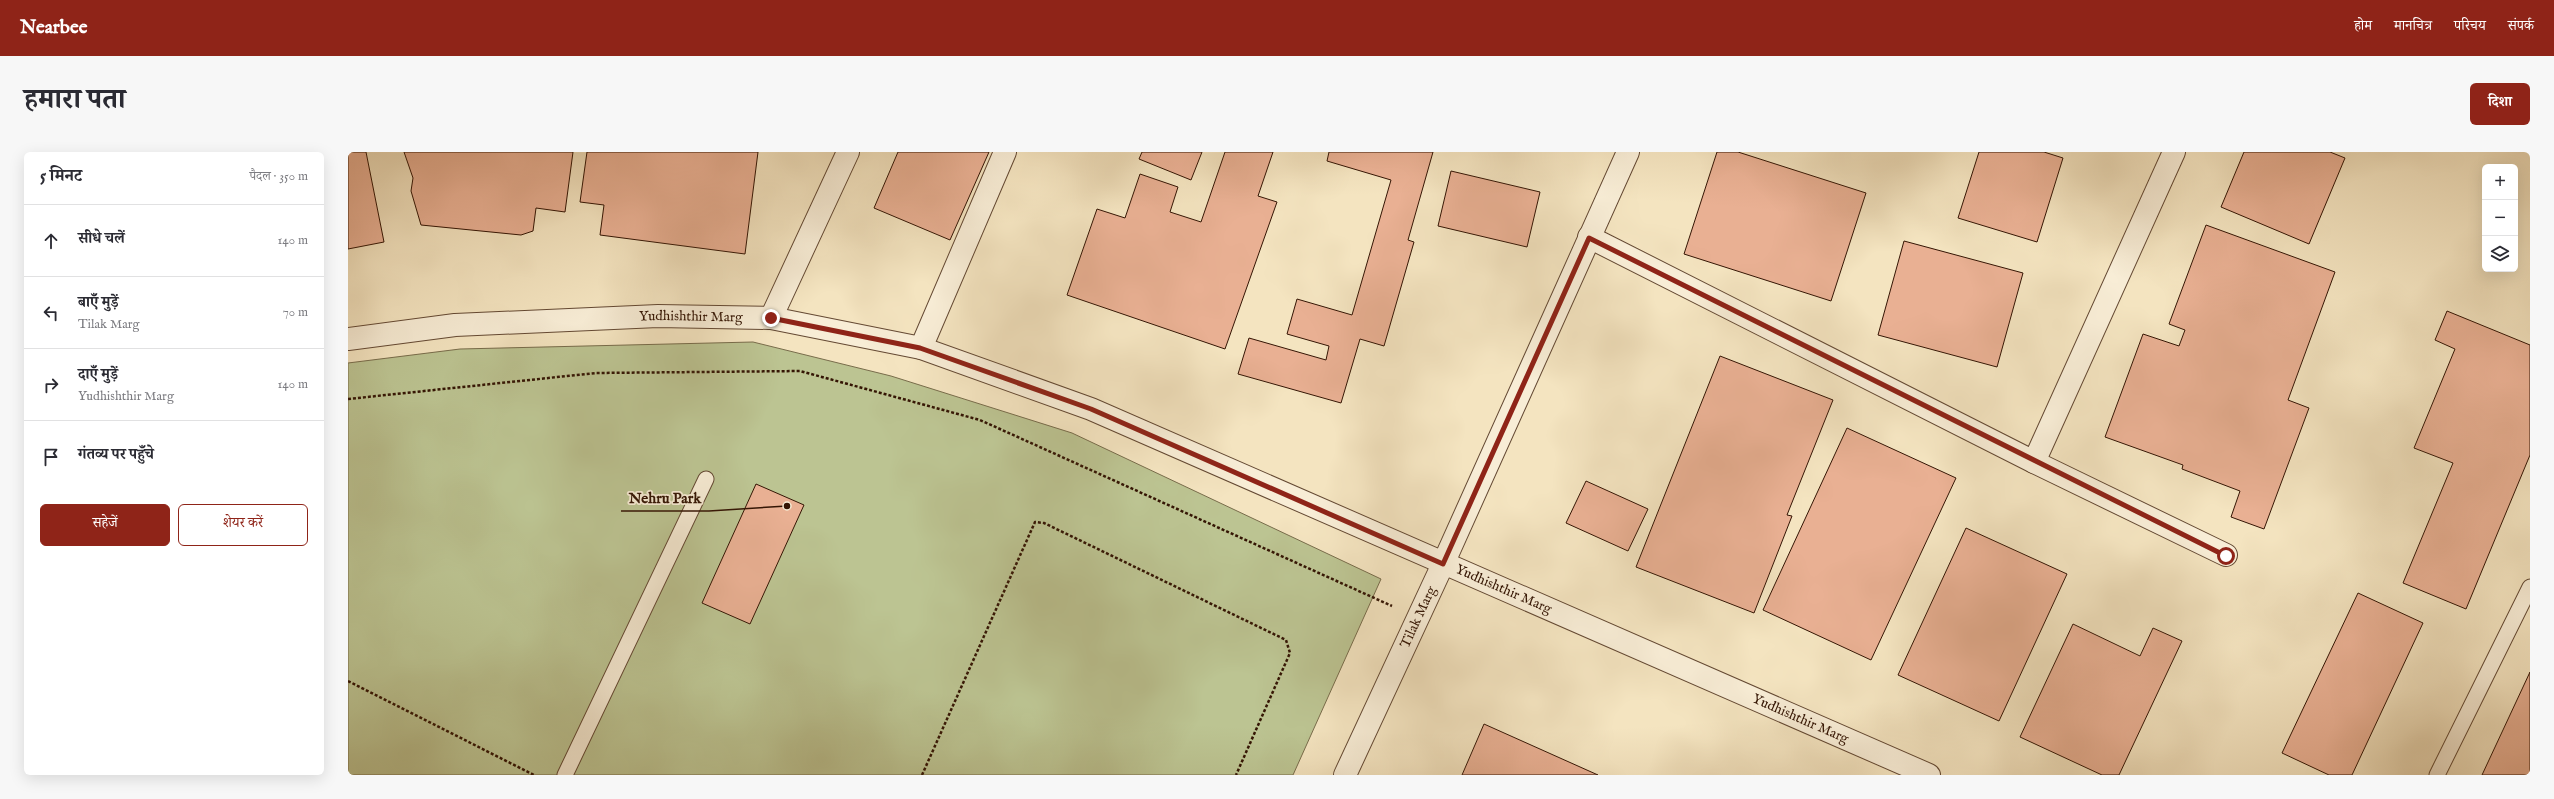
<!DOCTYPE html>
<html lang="hi">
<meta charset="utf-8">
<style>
body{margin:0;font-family:"IM FELL English","Noto Serif Devanagari",serif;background:#f7f7f7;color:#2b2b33}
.controls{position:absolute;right:12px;top:12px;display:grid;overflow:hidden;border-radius:6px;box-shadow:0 4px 16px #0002}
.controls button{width:36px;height:36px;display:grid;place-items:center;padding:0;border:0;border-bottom:1px solid #e1e1e2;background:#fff;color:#2b2b33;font:20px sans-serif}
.stop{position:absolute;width:12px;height:12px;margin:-9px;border:3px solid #8f2418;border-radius:50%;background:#fff}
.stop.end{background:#8f2418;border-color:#fff;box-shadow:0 1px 4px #0008}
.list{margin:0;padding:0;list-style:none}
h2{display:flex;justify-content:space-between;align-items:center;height:52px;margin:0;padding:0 16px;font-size:17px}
h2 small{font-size:13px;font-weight:400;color:#7c7c81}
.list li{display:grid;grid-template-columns:26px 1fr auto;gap:12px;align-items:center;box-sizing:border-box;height:72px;padding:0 16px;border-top:1px solid #e1e1e2}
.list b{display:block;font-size:15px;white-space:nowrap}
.list p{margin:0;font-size:13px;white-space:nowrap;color:#7c7c81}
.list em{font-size:13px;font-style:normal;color:#7c7c81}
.actions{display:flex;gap:8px;padding:12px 16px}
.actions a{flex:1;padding:9px 0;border:1px solid #8f2418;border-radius:6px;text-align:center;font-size:14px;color:#8f2418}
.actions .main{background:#8f2418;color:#fff}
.icon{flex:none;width:22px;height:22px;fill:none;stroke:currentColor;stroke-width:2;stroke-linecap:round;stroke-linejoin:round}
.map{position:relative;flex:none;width:2182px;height:623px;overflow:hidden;border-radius:6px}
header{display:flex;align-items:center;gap:24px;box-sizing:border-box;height:56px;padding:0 20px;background:#8f2418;color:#fff}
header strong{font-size:19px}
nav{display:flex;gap:22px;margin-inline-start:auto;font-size:14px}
.intro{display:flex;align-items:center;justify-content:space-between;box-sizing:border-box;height:96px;padding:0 24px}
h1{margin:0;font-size:28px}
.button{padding:10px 18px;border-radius:6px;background:#8f2418;color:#fff;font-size:14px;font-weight:700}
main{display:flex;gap:24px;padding:0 24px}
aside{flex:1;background:#fff;border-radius:6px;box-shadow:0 4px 16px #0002}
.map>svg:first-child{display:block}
</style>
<header>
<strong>Nearbee</strong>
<nav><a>होम</a><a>मानचित्र</a><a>परिचय</a><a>संपर्क</a></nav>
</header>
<div class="intro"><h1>हमारा पता</h1><a class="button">दिशा</a></div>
<main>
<aside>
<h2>5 मिनट<small>पैदल · 350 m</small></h2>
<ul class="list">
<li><svg class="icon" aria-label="ahead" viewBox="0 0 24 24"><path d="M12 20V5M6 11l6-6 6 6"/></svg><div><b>सीधे चलें</b></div><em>140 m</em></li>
<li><svg class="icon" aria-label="left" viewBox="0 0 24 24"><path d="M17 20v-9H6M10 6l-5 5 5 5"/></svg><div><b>बाएँ मुड़ें</b><p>Tilak Marg</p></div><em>70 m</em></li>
<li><svg class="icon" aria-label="right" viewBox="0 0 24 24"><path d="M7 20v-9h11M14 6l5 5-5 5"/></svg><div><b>दाएँ मुड़ें</b><p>Yudhishthir Marg</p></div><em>140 m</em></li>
<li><svg class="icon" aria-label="arrive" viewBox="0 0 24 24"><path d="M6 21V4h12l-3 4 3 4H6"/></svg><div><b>गंतव्य पर पहुँचे</b></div></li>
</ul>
<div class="actions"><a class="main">सहेजें</a><a>शेयर करें</a></div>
</aside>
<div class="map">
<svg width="2182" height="623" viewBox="0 0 2182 623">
<rect width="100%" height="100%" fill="#f4e4c0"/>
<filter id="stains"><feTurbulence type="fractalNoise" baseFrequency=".005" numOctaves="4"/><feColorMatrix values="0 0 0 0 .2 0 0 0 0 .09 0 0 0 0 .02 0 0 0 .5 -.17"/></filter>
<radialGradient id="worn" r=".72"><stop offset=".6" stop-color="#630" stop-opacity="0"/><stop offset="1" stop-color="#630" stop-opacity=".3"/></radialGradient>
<path fill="#bcc492" stroke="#786c4b" d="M 405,190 L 543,224 L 724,281 L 1033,427 L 945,623 L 0,623 L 0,211 L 112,197 Z"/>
<g fill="#e9b093" stroke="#341504">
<path d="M 0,0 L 18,0 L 36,90 L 0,97 Z"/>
<path d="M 56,0 L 225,0 L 217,60 L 188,56 L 185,79 L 173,83 L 73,73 L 63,39 L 65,26 Z"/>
<path d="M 239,0 L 410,0 L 397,102 L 252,83 L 256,53 L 232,50 Z"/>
<path d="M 550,0 L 641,0 L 602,88 L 526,56 Z"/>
<path d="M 794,0 L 854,0 L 843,28 L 791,7 Z"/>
<path d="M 877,0 L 925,0 L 910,44 L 929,50 L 877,197 L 719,143 L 749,57 L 777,66 L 792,22 L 830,35 L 822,60 L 853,70 Z"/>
<path d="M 981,0 L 1085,0 L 1060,88 L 1066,90 L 1036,194 L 1012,187 L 993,251 L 890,222 L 901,186 L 978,208 L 981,194 L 939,182 L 949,147 L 1004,163 L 1043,28 L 979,9 Z"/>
<path d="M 1369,0 L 1390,0 L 1518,41 L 1483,149 L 1336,102 Z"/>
<path d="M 1631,0 L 1696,0 L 1715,6 L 1689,90 L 1610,66 Z"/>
<path d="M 1896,0 L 1982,0 L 1997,6 L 1961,92 L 1873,55 Z"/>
<path d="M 1103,19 L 1192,40 L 1179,95 L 1090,74 Z"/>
<path d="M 1858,73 L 1987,120 L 1940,248 L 1961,256 L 1916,377 L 1883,365 L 1892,339 L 1834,317 L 1835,313 L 1757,285 L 1795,182 L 1831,194 L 1837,178 L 1821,172 Z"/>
<path d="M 1556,89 L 1675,121 L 1649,215 L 1530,183 Z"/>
<path d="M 2099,159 L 2182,193 L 2182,303 L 2118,457 L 2055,431 L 2105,311 L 2066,296 L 2107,197 L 2087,188 Z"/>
<path d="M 1372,204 L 1485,248 L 1439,363 L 1444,364 L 1406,461 L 1288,415 Z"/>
<path d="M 1499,276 L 1608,326 L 1523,508 L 1415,458 Z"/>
<path d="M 1238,329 L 1300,357 L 1280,399 L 1218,371 Z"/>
<path d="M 408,332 L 456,353 L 402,472 L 354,451 Z"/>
<path d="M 1618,376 L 1719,422 L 1651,569 L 1550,523 Z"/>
<path d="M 2010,441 L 2075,471 L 2004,623 L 1981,623 L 1934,601 Z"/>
<path d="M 1725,472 L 1792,504 L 1805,476 L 1834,489 L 1771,623 L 1754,623 L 1672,585 Z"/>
<path d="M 2182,520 L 2182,623 L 2134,623 Z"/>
<path d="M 1136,572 L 1250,623 L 1114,623 Z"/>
</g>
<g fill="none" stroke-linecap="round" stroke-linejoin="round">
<g stroke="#644933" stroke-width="17">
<g id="lane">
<path d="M 217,623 L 358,327"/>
<path d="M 2089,623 L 2182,435"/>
</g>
</g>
<g stroke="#644933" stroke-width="24">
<g id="street">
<path d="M 1241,85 L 1686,310 L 1826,0"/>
<path d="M 423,166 L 500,0"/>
<path id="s1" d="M 0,187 L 107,173 L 310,164 L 423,166 L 573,196 L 743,257 L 1581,623"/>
<path d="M 573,196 L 657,0"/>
<path d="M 1686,310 L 1878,403"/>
<path id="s2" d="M 997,623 L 1095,412 L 1280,0"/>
</g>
</g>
<g stroke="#341504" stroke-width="2.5" stroke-dasharray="3 2" stroke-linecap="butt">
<path d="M 0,247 L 248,221 L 452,219 L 632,268 L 1044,454"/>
<path d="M 0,529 L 186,623"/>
<path d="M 574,623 L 687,370 L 696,371 L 938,488 L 942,501 L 888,623"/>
</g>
<use href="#lane" stroke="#f8edd6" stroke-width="15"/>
<use href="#street" stroke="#f8edd6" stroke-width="22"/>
</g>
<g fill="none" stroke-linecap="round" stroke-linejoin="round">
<path stroke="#8f2418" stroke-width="5" d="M 423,166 L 572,196 L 743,257 L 1095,412 L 1241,86 L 1878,404"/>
</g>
<g text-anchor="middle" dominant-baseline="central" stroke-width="3.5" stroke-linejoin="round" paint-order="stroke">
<g font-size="14" fill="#341504" stroke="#f8edd6">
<text stroke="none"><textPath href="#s1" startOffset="344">Yudhishthir Marg</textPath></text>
<text stroke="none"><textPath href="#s1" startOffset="1208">Yudhishthir Marg</textPath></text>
<text stroke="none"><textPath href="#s2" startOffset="174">Tilak Marg</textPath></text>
<text stroke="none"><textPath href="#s1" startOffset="1532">Yudhishthir Marg</textPath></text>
</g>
</g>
<path fill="none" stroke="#341504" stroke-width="1.5" d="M439 354L361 359H273"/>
<circle fill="#341504" stroke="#f8edd6" stroke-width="1.5" cx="439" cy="354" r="4"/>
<g font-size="15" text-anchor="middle" font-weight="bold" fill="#341504" stroke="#f8edd6" stroke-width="3.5" stroke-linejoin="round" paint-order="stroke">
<text x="317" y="351">Nehru Park</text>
</g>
<rect width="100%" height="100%" filter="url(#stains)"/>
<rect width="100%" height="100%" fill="url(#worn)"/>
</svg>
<div class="controls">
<button>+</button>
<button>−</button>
<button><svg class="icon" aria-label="layers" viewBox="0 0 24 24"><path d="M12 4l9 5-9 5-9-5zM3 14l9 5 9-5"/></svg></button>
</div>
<div class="stop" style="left:1878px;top:404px"></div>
<div class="stop end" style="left:423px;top:166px"></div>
</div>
</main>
